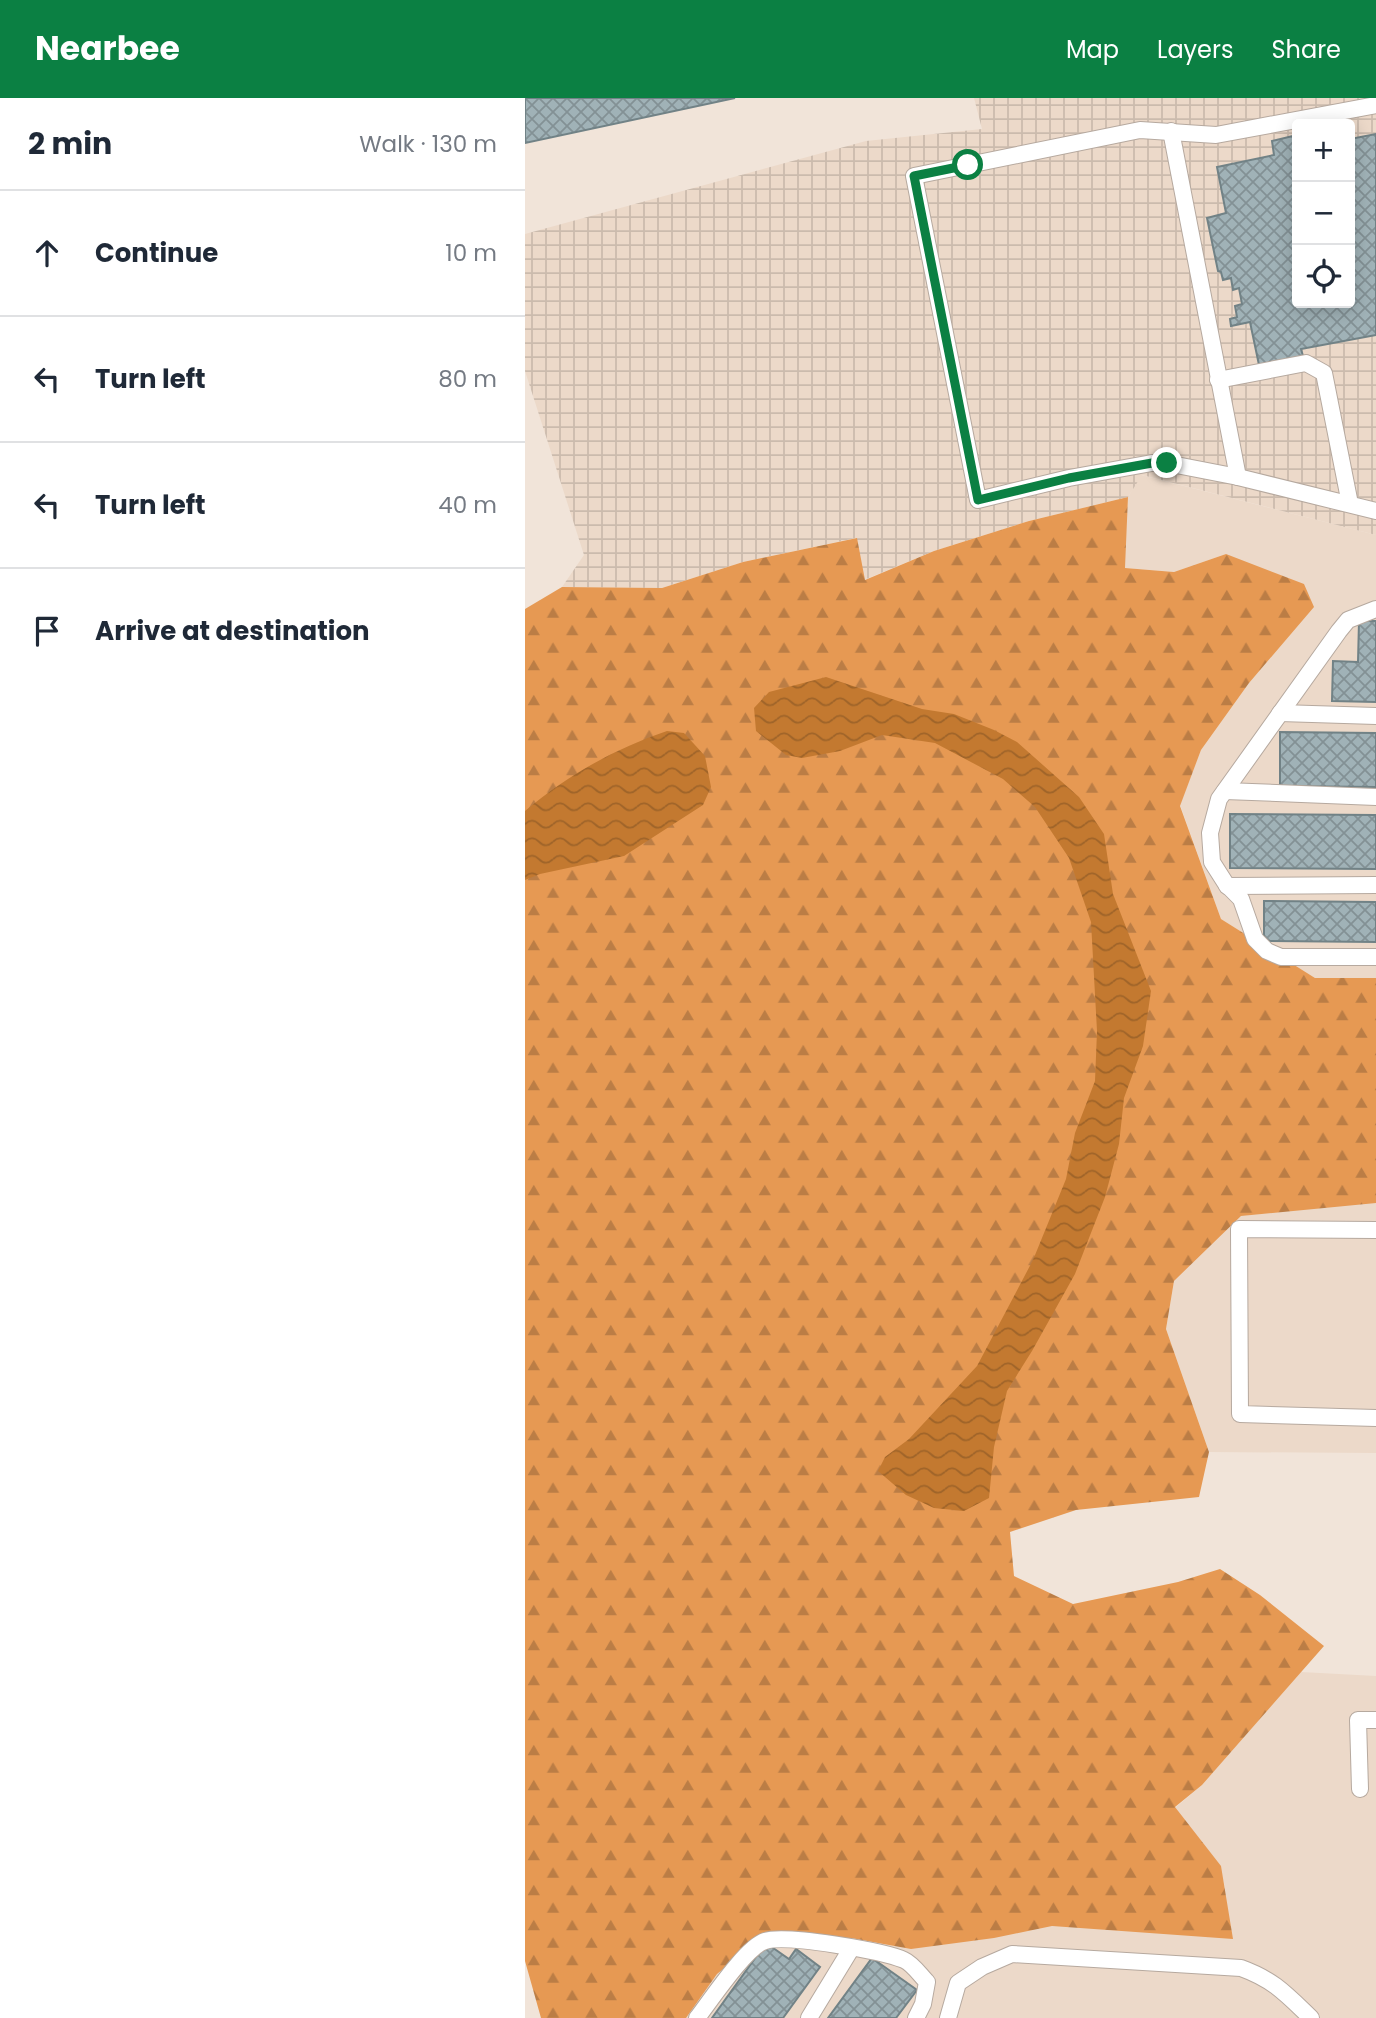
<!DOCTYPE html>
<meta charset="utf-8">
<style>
body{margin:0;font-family:Poppins,sans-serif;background:#f6f6f7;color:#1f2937}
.controls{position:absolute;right:21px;top:21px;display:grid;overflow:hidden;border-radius:7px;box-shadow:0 4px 18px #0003}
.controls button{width:63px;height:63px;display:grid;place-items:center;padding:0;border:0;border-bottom:2px solid #e0e1e3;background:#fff;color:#1f2937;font:35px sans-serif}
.stop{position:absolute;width:21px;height:21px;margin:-16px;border:5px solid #0b8043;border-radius:50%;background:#fff}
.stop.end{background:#0b8043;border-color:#fff;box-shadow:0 2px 7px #0008}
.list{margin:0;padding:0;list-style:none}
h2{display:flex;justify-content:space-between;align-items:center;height:91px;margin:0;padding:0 28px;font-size:30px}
h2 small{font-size:23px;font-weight:400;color:#747a83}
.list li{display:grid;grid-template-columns:46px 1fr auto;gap:21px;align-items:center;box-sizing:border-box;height:126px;padding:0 28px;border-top:2px solid #e0e1e3}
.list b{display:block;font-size:26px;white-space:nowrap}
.list em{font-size:23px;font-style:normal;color:#747a83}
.icon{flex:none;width:38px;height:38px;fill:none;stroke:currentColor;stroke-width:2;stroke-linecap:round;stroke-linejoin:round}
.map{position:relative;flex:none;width:851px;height:1920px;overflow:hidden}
header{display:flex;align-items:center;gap:42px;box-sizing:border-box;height:98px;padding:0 35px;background:#0b8043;color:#fff}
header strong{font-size:33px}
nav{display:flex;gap:38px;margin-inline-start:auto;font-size:24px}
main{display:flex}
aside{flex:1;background:#fff}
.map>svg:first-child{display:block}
</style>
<header>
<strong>Nearbee</strong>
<nav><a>Map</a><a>Layers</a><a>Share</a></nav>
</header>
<main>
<aside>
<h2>2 min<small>Walk · 130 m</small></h2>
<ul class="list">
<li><svg class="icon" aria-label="ahead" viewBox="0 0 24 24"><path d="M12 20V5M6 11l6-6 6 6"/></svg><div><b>Continue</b></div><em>10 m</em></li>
<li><svg class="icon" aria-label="left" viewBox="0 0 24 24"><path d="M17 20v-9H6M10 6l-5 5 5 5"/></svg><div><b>Turn left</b></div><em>80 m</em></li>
<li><svg class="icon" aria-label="left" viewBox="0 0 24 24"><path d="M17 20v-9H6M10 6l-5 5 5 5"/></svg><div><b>Turn left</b></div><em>40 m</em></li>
<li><svg class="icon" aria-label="arrive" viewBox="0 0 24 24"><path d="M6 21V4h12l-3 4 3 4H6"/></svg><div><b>Arrive at destination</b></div></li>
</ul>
</aside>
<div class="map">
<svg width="851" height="1920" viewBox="0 0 851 1920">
<defs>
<pattern id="industrial-grid" width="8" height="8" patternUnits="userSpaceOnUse" patternTransform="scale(1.75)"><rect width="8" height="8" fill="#ecd9c9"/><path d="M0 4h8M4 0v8" fill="none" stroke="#cbbbad"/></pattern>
<pattern id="forest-firs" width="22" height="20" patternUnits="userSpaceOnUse" patternTransform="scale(1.75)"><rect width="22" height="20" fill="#e69953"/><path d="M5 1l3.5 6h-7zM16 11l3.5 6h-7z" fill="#bb7d45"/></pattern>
<pattern id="water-waves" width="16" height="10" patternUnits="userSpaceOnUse" patternTransform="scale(1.75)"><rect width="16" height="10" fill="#c37930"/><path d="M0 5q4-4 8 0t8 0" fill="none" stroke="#9f6429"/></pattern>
<pattern id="building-cross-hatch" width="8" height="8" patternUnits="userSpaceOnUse" patternTransform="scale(1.75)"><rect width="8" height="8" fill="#a0b2b7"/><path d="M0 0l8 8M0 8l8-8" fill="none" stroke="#839195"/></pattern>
</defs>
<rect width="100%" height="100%" fill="#f1e4d9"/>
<g fill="#ecd9c9">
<path d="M 616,377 L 851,437 L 851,880 L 790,880 L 696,821 L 655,707 L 676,652 L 724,585 L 701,456 L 649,474 L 599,470 L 603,399 Z"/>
<path d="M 836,1105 L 851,1105 L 851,1355 L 684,1354 L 641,1231 L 649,1183 L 716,1118 Z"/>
<path d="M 776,1574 L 851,1578 L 851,1920 L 153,1920 L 276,1745 L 700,1790 L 695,1768 L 650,1710 L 677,1687 Z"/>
</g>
<path fill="url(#industrial-grid)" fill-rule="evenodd" d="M 449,0 L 851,0 L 851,437 L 617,377 L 603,399 L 504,423 L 409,453 L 339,482 L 331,440 L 218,464 L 137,490 L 37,489 L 59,457 L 0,273 L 0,136 L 341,43 L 457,31 ZM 772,26 L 825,26 L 825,205 L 772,205 Z"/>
<path fill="url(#forest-firs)" d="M 603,399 L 600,470 L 649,474 L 701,456 L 779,486 L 789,509 L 724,585 L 676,652 L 655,708 L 696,821 L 790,880 L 851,880 L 851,1105 L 716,1118 L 649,1183 L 641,1231 L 684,1354 L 674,1399 L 551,1412 L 485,1434 L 489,1478 L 548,1506 L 653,1484 L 695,1471 L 735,1497 L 799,1548 L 677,1687 L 650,1709 L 696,1768 L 708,1841 L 527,1828 L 469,1840 L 386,1851 L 326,1840 L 236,1839 L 192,1876 L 161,1920 L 16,1920 L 0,1863 L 0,511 L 37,489 L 137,490 L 218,464 L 332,440 L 340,482 L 409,453 L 504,423 Z"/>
<g fill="url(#water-waves)">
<path d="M 301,579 L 397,611 L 429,616 L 469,632 L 492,644 L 554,699 L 579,736 L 588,796 L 626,893 L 618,948 L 599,1000 L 594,1046 L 580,1099 L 550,1176 L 507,1253 L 482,1293 L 469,1349 L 464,1400 L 439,1413 L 409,1410 L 381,1397 L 353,1373 L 360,1359 L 384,1341 L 452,1268 L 508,1162 L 541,1081 L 550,1035 L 570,983 L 572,933 L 566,824 L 544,760 L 510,709 L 478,681 L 410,645 L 357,637 L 315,653 L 277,660 L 261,657 L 231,633 L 229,610 L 244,594 Z"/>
<path d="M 142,633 L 159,635 L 180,658 L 186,689 L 178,707 L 99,758 L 15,776 L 0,782 L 0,713 C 43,677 89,651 142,633 Z"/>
</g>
<g fill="url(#building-cross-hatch)" stroke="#718286" stroke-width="2">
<path d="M 0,0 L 210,0 L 0,45 Z"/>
<path d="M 851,36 L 851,237 L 776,251 L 778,258 L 734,267 L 725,224 L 706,228 L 705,221 L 712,219 L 710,208 L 717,206 L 714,190 L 708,192 L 706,180 L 698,182 L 696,174 L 693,173 L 682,120 L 701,115 L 692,69 L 749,57 L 747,43 L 772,37 L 772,205 L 825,205 L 825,41 Z"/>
<path d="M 834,523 L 851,523 L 851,604 L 807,603 L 808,563 L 833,564 Z"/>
<path d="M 755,634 L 851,635 L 851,689 L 755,688 Z"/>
<path d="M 705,716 L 851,717 L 851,771 L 705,770 Z"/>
<path d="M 739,803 L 851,804 L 851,844 L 739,843 Z"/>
<path d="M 241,1845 L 264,1861 L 271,1851 L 295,1869 L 258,1920 L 187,1920 Z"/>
<path d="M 347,1860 L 392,1892 L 371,1920 L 303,1920 Z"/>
</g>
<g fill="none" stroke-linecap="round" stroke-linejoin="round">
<g stroke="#b6a99f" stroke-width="18">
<g id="lane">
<path d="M 851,7 L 691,37 L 615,32 L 389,78 L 453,402 L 544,380 L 627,365 L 641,365 L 713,379 L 851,413"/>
<path d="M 646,33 L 713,379"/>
<path d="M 693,282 L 781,265 L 799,275 L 825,406"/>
<path d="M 851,511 L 823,522 L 814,533 L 694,701 L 685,735 L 687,764 L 701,786 L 716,801 L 730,841 L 742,853 L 756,859 L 851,859"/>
<path d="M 755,615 L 851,618"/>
<path d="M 700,693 L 851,699"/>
<path d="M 702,788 L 851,787"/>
<path d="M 851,1132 L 714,1131 L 715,1316 L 851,1320"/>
<path d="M 835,1691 L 833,1622 L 851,1622"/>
<path d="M 172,1920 C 186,1902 221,1849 240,1843 C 261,1836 358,1853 379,1862 C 388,1866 395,1877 402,1884 L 398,1906 L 391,1920"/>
<path d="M 284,1920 L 326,1851"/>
<path d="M 423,1920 L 433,1885 L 457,1869 L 487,1856 L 716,1870 C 749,1882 761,1896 786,1920"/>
</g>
</g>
<use href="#lane" stroke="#fff" stroke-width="16"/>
</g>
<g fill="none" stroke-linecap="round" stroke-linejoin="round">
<path stroke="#0b8043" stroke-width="9" d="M 443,67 L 389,78 L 453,402 L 544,380 L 627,365 L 642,365"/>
</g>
</svg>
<div class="controls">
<button>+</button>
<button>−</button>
<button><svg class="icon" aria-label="locate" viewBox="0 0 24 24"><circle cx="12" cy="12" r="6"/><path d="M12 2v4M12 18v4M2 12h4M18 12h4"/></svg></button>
</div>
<div class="stop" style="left:443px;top:67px"></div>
<div class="stop end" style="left:642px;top:365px"></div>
</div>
</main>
